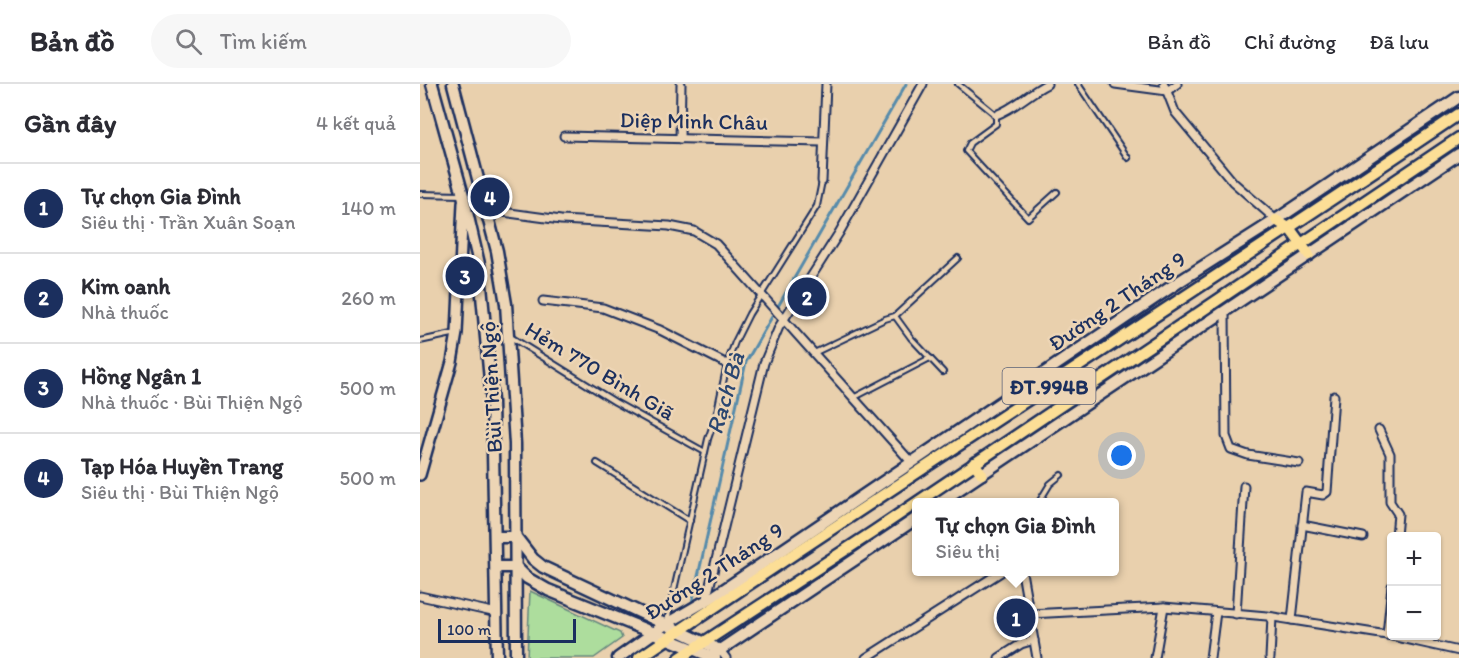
<!DOCTYPE html>
<html lang="vi">
<meta charset="utf-8">
<style>
body{margin:0;font-family:Itim,sans-serif;background:#f7f7f7;color:#2b2b33}
.controls{position:absolute;right:18px;bottom:18px;display:grid;overflow:hidden;border-radius:6px;box-shadow:0 2px 4px #0004}
.controls button{width:54px;height:54px;display:grid;place-items:center;padding:0;border:0;border-bottom:2px solid #e1e1e2;background:#fff;color:#2b2b33;font:30px sans-serif}
.scale{position:absolute;left:18px;bottom:15px;width:138px;box-sizing:border-box;padding-left:6px;border:3px solid #1b2f5e;border-top:0;font-size:16px;line-height:21px;white-space:nowrap;color:#1b2f5e;-webkit-text-stroke:4px #edd5b5;paint-order:stroke}
.you{position:absolute;left:702px;top:372px;width:21px;height:21px;margin:-15px;border:4px solid #fff;border-radius:50%;background:#1a73e8;box-shadow:0 0 0 9px #1a73e833}
.badge{display:grid;place-items:center;width:39px;height:39px;border-radius:50%;background:#1b2f5e;color:#fff;font-size:20px;font-weight:700}
.pin{position:absolute;translate:-50% -50%;border:3px solid #fff;box-shadow:0 2px 6px #0006}
.popup{position:absolute;left:492px;top:414px;width:207px;height:78px;box-sizing:border-box;display:grid;place-content:center;border-radius:6px;background:#fff;filter:drop-shadow(0 2px 4px #0005);font-size:20px;white-space:nowrap;color:#7c7c81}
.popup b{font-size:22px;color:#2b2b33}
.popup::after{content:'';position:absolute;left:50%;top:100%;margin-left:-12px;border:12px solid transparent;border-top-color:#fff}
.list{margin:0;padding:0;list-style:none}
h2{display:flex;justify-content:space-between;align-items:center;height:78px;margin:0;padding:0 24px;font-size:26px}
h2 small{font-size:20px;font-weight:400;color:#7c7c81}
.list li{display:grid;grid-template-columns:39px 1fr auto;gap:18px;align-items:center;box-sizing:border-box;height:90px;padding:0 24px;border-top:2px solid #e1e1e2}
.list b{display:block;font-size:22px;white-space:nowrap}
.list p{margin:0;font-size:20px;white-space:nowrap;color:#7c7c81}
.list em{font-size:20px;font-style:normal;color:#7c7c81}
.icon{flex:none;width:33px;height:33px;fill:none;stroke:currentColor;stroke-width:2;stroke-linecap:round;stroke-linejoin:round}
.map{position:relative;flex:none;width:1039px;height:574px;overflow:hidden}
header{display:flex;align-items:center;gap:36px;box-sizing:border-box;height:84px;padding:0 30px;background:#fff;border-bottom:2px solid #e1e1e2}
header strong{font-size:28px}
nav{display:flex;gap:33px;margin-inline-start:auto;font-size:21px}
.search{width:420px;height:54px;background:#f7f7f7;display:flex;align-items:center;gap:15px;box-sizing:border-box;padding:0 21px;border-radius:33px;color:#7c7c81;font-size:22px}
main{display:flex}
aside{flex:1;background:#fff}
.map>svg:first-child{display:block}
</style>
<header>
<strong>Bản đồ</strong>
<div class="search"><svg class="icon" aria-label="search" viewBox="0 0 24 24"><circle cx="10" cy="10" r="6"/><path d="M15 15l6 6"/></svg>Tìm kiếm</div>
<nav><a>Bản đồ</a><a>Chỉ đường</a><a>Đã lưu</a></nav>
</header>
<main>
<aside>
<h2>Gần đây<small>4 kết quả</small></h2>
<ul class="list">
<li><span class="badge">1</span><div><b>Tự chọn Gia Đình</b><p>Siêu thị · Trần Xuân Soạn</p></div><em>140 m</em></li>
<li><span class="badge">2</span><div><b>Kim oanh</b><p>Nhà thuốc</p></div><em>260 m</em></li>
<li><span class="badge">3</span><div><b>Hồng Ngân 1</b><p>Nhà thuốc · Bùi Thiện Ngộ</p></div><em>500 m</em></li>
<li><span class="badge">4</span><div><b>Tạp Hóa Huyền Trang</b><p>Siêu thị · Bùi Thiện Ngộ</p></div><em>500 m</em></li>
</ul>
</aside>
<div class="map">
<svg width="1039" height="574" viewBox="0 0 1039 574">
<rect width="100%" height="100%" fill="#e9d0ad"/>
<filter id="ink" filterUnits="userSpaceOnUse"><feTurbulence type="fractalNoise" baseFrequency=".0167" numOctaves="2"/><feDisplacementMap in="SourceGraphic" scale="12" xChannelSelector="R" yChannelSelector="G"/><feConvolveMatrix kernelMatrix="1 2 1 2 8 2 1 2 1" color-interpolation-filters="sRGB"/></filter>
<g filter="url(#ink)">
<path fill="#addd9d" stroke="#64867e" stroke-width="1.5" d="M 110,507 L 200,549 L 202,554 L 174,574 L 107,574 Z"/>
<g fill="none" stroke-linecap="round" stroke-linejoin="round">
<path stroke="#578bab" stroke-width="3" d="M 272,519 L 326,278 L 486,0"/>
<g stroke="#1b2f5e" stroke-width="8">
<g id="service">
<path d="M 538,0 L 576,31 L 576,40 L 550,59 L 546,67 L 608,134 L 637,108"/>
<path d="M 658,0 L 708,74"/>
<path d="M 0,110 L 42,111"/>
<path d="M 475,232 L 491,254 L 523,288"/>
<path d="M 89,252 L 195,318 L 285,368"/>
<path d="M 0,257 L 37,249"/>
<path d="M 394,269 L 465,235 L 475,232 L 538,174"/>
<path d="M 435,313 L 510,274"/>
<path d="M 177,379 L 270,437"/>
<path d="M 619,418 L 630,400 L 641,391"/>
<path d="M 247,537 L 288,355 L 296,332 L 307,280 L 315,258 L 329,230 L 397,122 L 402,97"/>
</g>
</g>
<g stroke="#1b2f5e" stroke-width="11">
<g id="minor">
<path d="M 695,0 L 747,7 L 757,0"/>
<path d="M 744,0 L 755,28 L 813,98 L 856,136"/>
<path d="M 576,31 C 597,23 607,10 627,0"/>
<path d="M 144,52 L 403,58"/>
<path d="M 260,55 L 261,0"/>
<path d="M 402,97 L 406,0"/>
<path d="M 67,126 L 141,136 L 249,142 L 274,147 L 296,160 L 491,378"/>
<path d="M 123,217 L 183,224 L 240,246 L 307,280"/>
<path d="M 805,227 L 806,352 L 811,365 L 828,371 L 879,379"/>
<path d="M 959,346 L 970,370 L 970,418 L 978,430 L 976,452"/>
<path d="M 882,441 L 943,453"/>
<path d="M 602,488 L 617,574"/>
<path d="M 0,512 L 77,529"/>
<path d="M 286,517 L 344,279 L 359,243 L 419,149 L 503,0"/>
<path d="M 610,530 L 744,523 L 847,532 L 967,551 L 1039,567"/>
<path d="M 816,530 L 824,402"/>
<path d="M 872,536 L 886,408 L 903,411 L 907,408 L 914,312"/>
<path d="M 967,551 L 972,502"/>
<path d="M 300,566 L 306,574"/>
<path d="M 446,574 L 581,488"/>
<path d="M 579,574 L 601,560 L 614,556"/>
<path d="M 735,574 L 744,523"/>
<path d="M 790,574 L 796,528"/>
<path d="M 850,574 L 852,533"/>
</g>
</g>
<g stroke="#1b2f5e" stroke-width="14">
<path id="tertiary" d="M 0,391 L 32,278 L 37,249 L 43,119"/>
</g>
<g stroke="#1b2f5e" stroke-width="15">
<g id="secondary">
<path d="M 12,0 L 43,111 L 59,180 L 72,317 L 77,574"/>
<path d="M 33,0 L 77,167 L 86,220 L 95,360 L 96,574"/>
<path d="M 520,418 L 1039,70"/>
<path d="M 76,453 L 96,453 L 113,475 L 123,483 L 300,566"/>
<path d="M 76,483 L 96,483 L 107,494 L 128,506 L 295,574"/>
<path d="M 198,574 L 246,540 L 296,511 L 760,197 L 856,136 L 1039,13"/>
<path d="M 288,574 L 497,434"/>
</g>
</g>
<g stroke="#1b2f5e" stroke-width="15">
<g id="primary">
<path d="M 856,136 L 870,145 L 889,171"/>
<path d="M 554,379 L 562,390"/>
<path d="M 219,574 C 490,390 767,214 1039,30"/>
<path d="M 260,574 L 453,448 L 1039,54"/>
</g>
</g>
<use href="#service" stroke="#edd5b5" stroke-width="4"/>
<use href="#minor" stroke="#edd5b5" stroke-width="7"/>
<use href="#tertiary" stroke="#edd5b5" stroke-width="9"/>
<use href="#secondary" stroke="#edd5b5" stroke-width="10"/>
<use href="#primary" stroke="#fcde96" stroke-width="10"/>
</g>
</g>
<g text-anchor="middle" dominant-baseline="central" stroke-width="5" stroke-linejoin="round" paint-order="stroke">
<rect fill="#edd5b5" stroke="#5a6178" stroke-width="1.5" x="582.5" y="284" width="93" height="36" rx="4.5"/>
<g font-size="21" font-weight="bold" fill="#1b2f5e">
<text x="629" y="302">ĐT.994B</text>
</g>
<g font-size="22" fill="#1b2f5e" stroke="#edd5b5">
<text transform="translate(274 37) rotate(1)">Diệp Minh Châu</text>
<text transform="translate(697 217) rotate(-34)">Đường 2 Tháng 9</text>
<text transform="translate(180 287) rotate(31)">Hẻm 770 Bình Giã</text>
<text transform="translate(71 303) rotate(-93)">Bùi Thiện Ngộ</text>
<text transform="translate(294 487) rotate(-33)">Đường 2 Tháng 9</text>
</g>
<g font-size="24" font-style="italic" fill="#2a4671" stroke="#edd5b5">
<text transform="translate(305 309) rotate(-74)">Rạch Bà</text>
</g>
</g>
</svg>
<div class="controls">
<button>+</button>
<button>−</button>
</div>
<div class="scale">100 m</div>
<div class="you"></div>
<div class="pin badge" style="left:596px;top:534px">1</div>
<div class="popup"><b>Tự chọn Gia Đình</b>Siêu thị</div>
<div class="pin badge" style="left:387px;top:213px">2</div>
<div class="pin badge" style="left:45px;top:192px">3</div>
<div class="pin badge" style="left:70px;top:113px">4</div>
</div>
</main>
